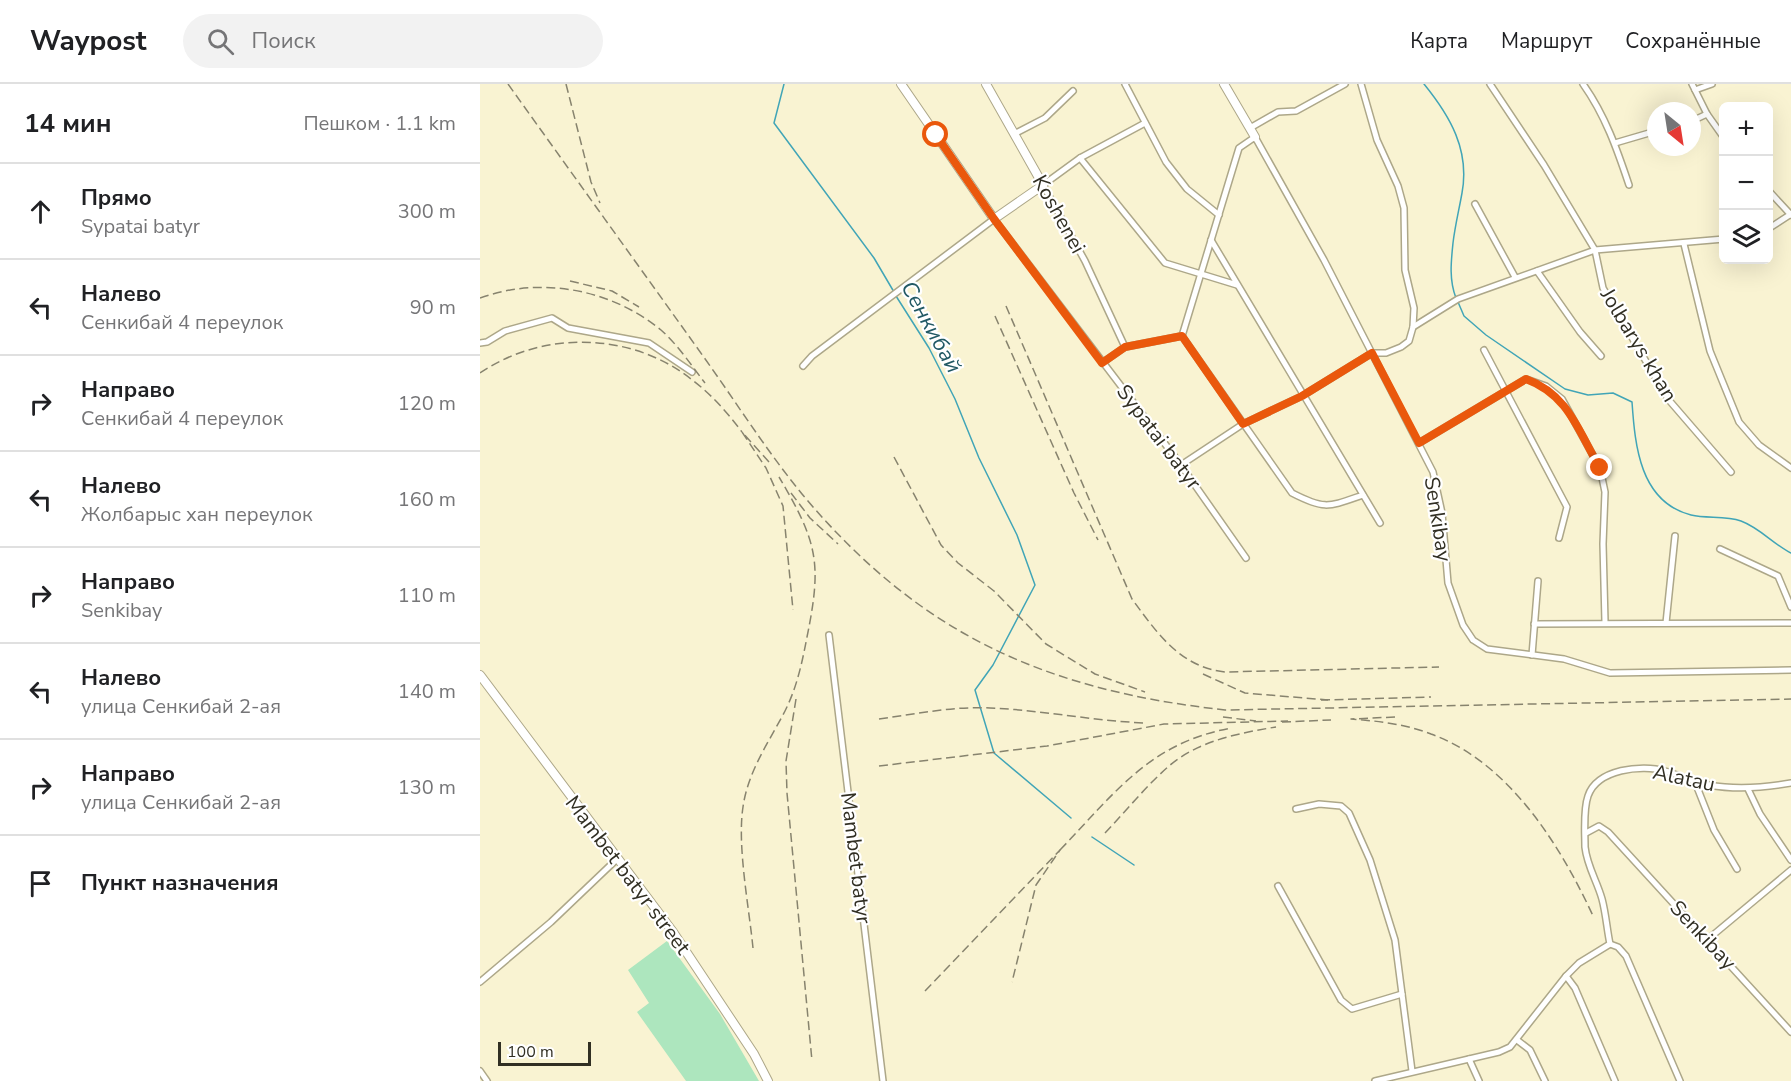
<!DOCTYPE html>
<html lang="ru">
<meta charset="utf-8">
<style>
body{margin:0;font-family:"Nunito Sans",sans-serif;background:#f2f2f2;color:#202124}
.controls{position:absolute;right:18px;top:18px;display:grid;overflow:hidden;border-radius:9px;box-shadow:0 6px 24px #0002}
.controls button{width:54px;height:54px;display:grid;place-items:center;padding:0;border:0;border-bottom:2px solid #e0e0e0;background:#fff;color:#202124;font:30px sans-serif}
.compass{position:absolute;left:1167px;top:18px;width:54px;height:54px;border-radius:50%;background:#fff;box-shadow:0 6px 24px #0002;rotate:150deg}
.scale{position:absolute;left:18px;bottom:15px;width:93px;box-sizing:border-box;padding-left:6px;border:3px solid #312f23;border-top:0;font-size:16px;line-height:21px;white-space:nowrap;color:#312f23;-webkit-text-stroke:4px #fff;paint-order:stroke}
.stop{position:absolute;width:18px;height:18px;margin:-14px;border:4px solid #ea580c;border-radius:50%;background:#fff}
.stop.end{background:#ea580c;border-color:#fff;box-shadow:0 2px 6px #0008}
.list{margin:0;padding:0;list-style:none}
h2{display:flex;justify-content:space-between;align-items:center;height:78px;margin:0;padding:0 24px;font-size:26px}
h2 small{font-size:20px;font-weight:400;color:#757577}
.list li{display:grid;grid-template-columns:39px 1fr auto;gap:18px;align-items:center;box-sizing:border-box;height:96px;padding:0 24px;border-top:2px solid #e0e0e0}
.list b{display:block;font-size:22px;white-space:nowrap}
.list p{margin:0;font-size:20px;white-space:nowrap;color:#757577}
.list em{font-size:20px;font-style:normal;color:#757577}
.icon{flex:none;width:33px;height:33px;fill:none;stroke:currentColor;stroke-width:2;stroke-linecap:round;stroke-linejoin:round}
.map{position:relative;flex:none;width:1311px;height:997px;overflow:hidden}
header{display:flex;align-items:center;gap:36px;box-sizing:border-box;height:84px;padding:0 30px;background:#fff;border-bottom:2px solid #e0e0e0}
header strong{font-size:28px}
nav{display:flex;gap:33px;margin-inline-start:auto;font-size:21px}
.search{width:420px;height:54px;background:#f2f2f2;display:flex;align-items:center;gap:15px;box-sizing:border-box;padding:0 21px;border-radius:33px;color:#757577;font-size:22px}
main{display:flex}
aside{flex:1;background:#fff}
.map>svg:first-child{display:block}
</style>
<header>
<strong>Waypost</strong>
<div class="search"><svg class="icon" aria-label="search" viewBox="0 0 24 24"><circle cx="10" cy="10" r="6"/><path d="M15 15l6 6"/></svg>Поиск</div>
<nav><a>Карта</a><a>Маршрут</a><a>Сохранённые</a></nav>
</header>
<main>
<aside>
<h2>14 мин<small>Пешком · 1.1 km</small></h2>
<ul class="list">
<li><svg class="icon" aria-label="ahead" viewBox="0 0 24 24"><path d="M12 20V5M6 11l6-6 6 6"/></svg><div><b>Прямо</b><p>Sypatai batyr</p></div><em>300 m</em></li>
<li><svg class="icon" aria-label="left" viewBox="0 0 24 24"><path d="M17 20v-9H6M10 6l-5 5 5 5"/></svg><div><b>Налево</b><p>Сенкибай 4 переулок</p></div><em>90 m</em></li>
<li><svg class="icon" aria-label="right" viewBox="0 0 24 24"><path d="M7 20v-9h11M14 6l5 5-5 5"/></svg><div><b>Направо</b><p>Сенкибай 4 переулок</p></div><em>120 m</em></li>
<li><svg class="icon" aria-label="left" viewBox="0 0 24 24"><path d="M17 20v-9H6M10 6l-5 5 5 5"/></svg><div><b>Налево</b><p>Жолбарыс хан переулок</p></div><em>160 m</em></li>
<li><svg class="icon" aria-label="right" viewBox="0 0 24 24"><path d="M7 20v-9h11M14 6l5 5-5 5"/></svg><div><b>Направо</b><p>Senkibay</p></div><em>110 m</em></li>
<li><svg class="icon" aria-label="left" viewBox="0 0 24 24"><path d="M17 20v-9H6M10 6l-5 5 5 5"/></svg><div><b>Налево</b><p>улица Сенкибай 2-ая</p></div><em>140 m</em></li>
<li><svg class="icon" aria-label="right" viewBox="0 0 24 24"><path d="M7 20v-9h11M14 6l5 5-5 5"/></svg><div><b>Направо</b><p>улица Сенкибай 2-ая</p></div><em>130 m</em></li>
<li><svg class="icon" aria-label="arrive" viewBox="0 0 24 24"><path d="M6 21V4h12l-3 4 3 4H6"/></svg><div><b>Пункт назначения</b></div></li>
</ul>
</aside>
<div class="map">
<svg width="1311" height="997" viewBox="0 0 1311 997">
<rect width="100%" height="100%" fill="#f9f3d2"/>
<path fill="#ade6be" d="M 187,857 L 240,930 L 279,997 L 206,997 L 157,928 L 169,919 L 148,886 Z"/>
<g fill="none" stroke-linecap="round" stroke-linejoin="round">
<g stroke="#41a5b7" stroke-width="1.5">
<path d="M 304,0 L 294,39 L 394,174 L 414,208"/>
<path d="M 944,0 C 970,32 990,66 982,109 C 979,126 975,142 973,159 C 971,178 969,196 976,214"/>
<path d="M 416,212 L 449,264 L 475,315 L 499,374 L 537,451 L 555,501 L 513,581 L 495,606 L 514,669 L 591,734"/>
<path d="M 978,218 L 984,232 L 1006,251 L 1085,305 L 1108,311 L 1133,309 L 1152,318 C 1155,362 1160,418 1211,431 C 1227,435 1245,431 1261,437 C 1280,444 1293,460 1311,469"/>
<path d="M 612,753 L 654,781"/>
</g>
<g stroke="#ada789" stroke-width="8">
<g id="street">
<path d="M 645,0 L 686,78 L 707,105 L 739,131"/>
<path d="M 881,0 L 897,56 L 918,102 L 924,124 L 925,186 L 934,224 L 933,243"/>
<path d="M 1010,0 L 1064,81 L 1115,166 L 1123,204 L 1188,315 L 1251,388"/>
<path d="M 1103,0 C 1125,31 1137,65 1149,101"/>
<path d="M 1212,0 L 1227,30 L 1244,54"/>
<path d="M 1215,6 L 1232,0"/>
<path d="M 1212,37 L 1227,30"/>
<path d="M 770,44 L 798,28 L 816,27 L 865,0"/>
<path d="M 534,50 L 565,34 L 593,7"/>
<path d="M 1135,59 L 1176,47"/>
<path d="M 600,74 L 685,179 L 757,201"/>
<path d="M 1288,106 L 1311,131"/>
<path d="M 995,120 L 1035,193"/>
<path d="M 1288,145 L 1311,130"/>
<path d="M 731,156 L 900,439"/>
<path d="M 1204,160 L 1230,267 L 1259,338 L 1279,361 L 1311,384"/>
<path d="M 1057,187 L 1100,248 L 1121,272"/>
<path d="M 702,252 L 759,64 L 775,53 L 844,176 L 953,388 L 962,429 L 968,499 L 983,541 L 993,556 L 1007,565 L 1084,575 L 1130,589 L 1311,586"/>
<path d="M 0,259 L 7,258 L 25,247 L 72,234 L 88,244 L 169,259 L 212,288"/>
<path d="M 645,263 L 605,177 L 563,101 L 600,74 L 665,39"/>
<path d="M 1004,266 L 1087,423 L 1079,454"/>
<path d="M 622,279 L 645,263 L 702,252 L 812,409 C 845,426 848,423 883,411"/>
<path d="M 323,282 L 332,272 L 514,135 L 698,377 L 766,474"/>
<path d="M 939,359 L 1046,295 L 1066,302 L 1082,315 L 1120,384 L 1125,408 L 1123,460 L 1125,538"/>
<path d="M 701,381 L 763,340 L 822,312 L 892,269 L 906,269 L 921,263 L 929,257 L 933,243 L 978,215 L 1115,166 L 1244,155"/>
<path d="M 1240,465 L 1298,492 L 1311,523"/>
<path d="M 1186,539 L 1195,452"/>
<path d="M 1054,540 L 1311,539"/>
<path d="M 349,551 L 403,997"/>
<path d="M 1052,571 L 1058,497"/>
<path d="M 1215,698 L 1234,746 L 1257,785"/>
<path d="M 1268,705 L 1280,730 L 1311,776"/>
<path d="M 816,725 L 839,720 L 861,722 L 869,729 L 890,776 L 915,856 L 932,987"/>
<path d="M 1106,749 L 1119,742 L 1128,748 L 1311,948"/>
<path d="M 798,802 L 861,916 L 872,925 L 922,910"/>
<path d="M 1227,856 L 1311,786"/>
<path d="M 1130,860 L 1138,863 L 1146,872 L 1200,997"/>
<path d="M 1086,892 L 1095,904 L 1135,997"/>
<path d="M 0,898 L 71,838 L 137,775"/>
<path d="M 1037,956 L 1050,966 L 1065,997"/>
<path d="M 989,975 L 999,997"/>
<path d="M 0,987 L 7,997"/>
<path d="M 895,997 L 1019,968 L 1030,963 L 1086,892 L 1099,879 L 1130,860 C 1127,846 1126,830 1122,815 C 1117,797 1107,782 1105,763 C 1105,748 1103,726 1108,712 C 1117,685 1162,680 1185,687 C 1200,691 1213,698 1229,701 C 1256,706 1283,704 1311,699"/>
</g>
</g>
<g stroke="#ada789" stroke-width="10">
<g id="secondary">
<path d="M 421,0 L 514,135 L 563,101 L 506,0"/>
<path d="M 744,0 L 775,53"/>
<path d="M 0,591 L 193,848 L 274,970 L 288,997"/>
</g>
</g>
<use href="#street" stroke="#fff" stroke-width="5"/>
<use href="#secondary" stroke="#fff" stroke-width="8"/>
<g stroke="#87836e" stroke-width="1.5" stroke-dasharray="9 4.5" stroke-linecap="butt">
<path d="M 28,0 C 93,91 158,181 223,272 C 256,318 286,366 322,410 C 440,551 565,606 745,626 L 1311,615"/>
<path d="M 86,0 L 111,98 L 120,119"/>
<path d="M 90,197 L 132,207 L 159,223"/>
<path d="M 0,214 C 61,192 131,205 181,246 C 198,261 211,281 225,299"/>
<path d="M 526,222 L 652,515 C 677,549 700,583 745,588 L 959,583"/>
<path d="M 515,232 L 594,409 L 618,456"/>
<path d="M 0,289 C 63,246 151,248 211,295 C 231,310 247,328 262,348"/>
<path d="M 414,373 L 461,461 L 478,479 L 514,507 L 566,560 L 615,590 L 665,608"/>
<path d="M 289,378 L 262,348 L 286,384 L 303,422 L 313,526"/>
<path d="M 311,409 L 330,434 L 358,460"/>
<path d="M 723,590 L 765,609 L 848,616"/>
<path d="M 316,615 L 306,677 L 307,709 L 332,977"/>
<path d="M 841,616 L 951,613"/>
<path d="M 743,633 L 776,637"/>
<path d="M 915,633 L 871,635 C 898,637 925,640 951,650 C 1029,678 1081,762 1114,834"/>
<path d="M 399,635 C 436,630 473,622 510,624 C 562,626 613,637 666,639"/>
<path d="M 802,638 L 851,636"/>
<path d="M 399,682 L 567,662 L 684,640 L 808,637"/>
<path d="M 625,749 C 646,727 666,702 689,682 C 718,657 759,649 796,643"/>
<path d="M 580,766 C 634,710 670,658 752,644"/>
<path d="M 273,864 C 269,823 257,762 263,723 C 268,687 289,658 305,627 C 317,603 322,579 327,553 C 342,479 338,459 299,393"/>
<path d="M 445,907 L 580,766 L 556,801 L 532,898"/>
</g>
</g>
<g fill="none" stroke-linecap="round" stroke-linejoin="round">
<path stroke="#ea580c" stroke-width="8" d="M 456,51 L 514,135 L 622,279 L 645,263 L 702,252 L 763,340 L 822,312 L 892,269 L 939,359 L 1046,295 C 1089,311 1098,347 1120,384"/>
</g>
<g text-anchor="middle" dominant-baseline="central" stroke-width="4.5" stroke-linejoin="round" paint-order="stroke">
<g font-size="21" fill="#312f23" stroke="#fff">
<text transform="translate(579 130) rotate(61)">Koshenei</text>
<text transform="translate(1159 261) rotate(59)">Jolbarys khan</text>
<text transform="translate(679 353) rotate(53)">Sypatai batyr</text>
<text transform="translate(958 435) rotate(81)">Senkibay</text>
<text transform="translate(1204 694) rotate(12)">Alatau</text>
<text transform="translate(376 774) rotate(83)">Mambet batyr</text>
<text transform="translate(148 791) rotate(53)">Mambet batyr street</text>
<text transform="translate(1223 851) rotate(47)">Senkibay</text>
</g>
<g font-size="22" font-style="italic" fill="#225964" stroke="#fff">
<text transform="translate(451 243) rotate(61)">Сенкибай</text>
</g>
</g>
</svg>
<div class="controls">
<button>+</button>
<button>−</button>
<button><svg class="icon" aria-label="layers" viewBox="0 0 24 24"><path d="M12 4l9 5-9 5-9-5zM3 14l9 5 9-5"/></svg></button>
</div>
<svg class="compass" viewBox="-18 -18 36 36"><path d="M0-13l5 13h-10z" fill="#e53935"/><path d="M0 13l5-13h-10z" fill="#757577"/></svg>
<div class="scale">100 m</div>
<div class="stop" style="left:456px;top:51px"></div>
<div class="stop end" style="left:1120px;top:384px"></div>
</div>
</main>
